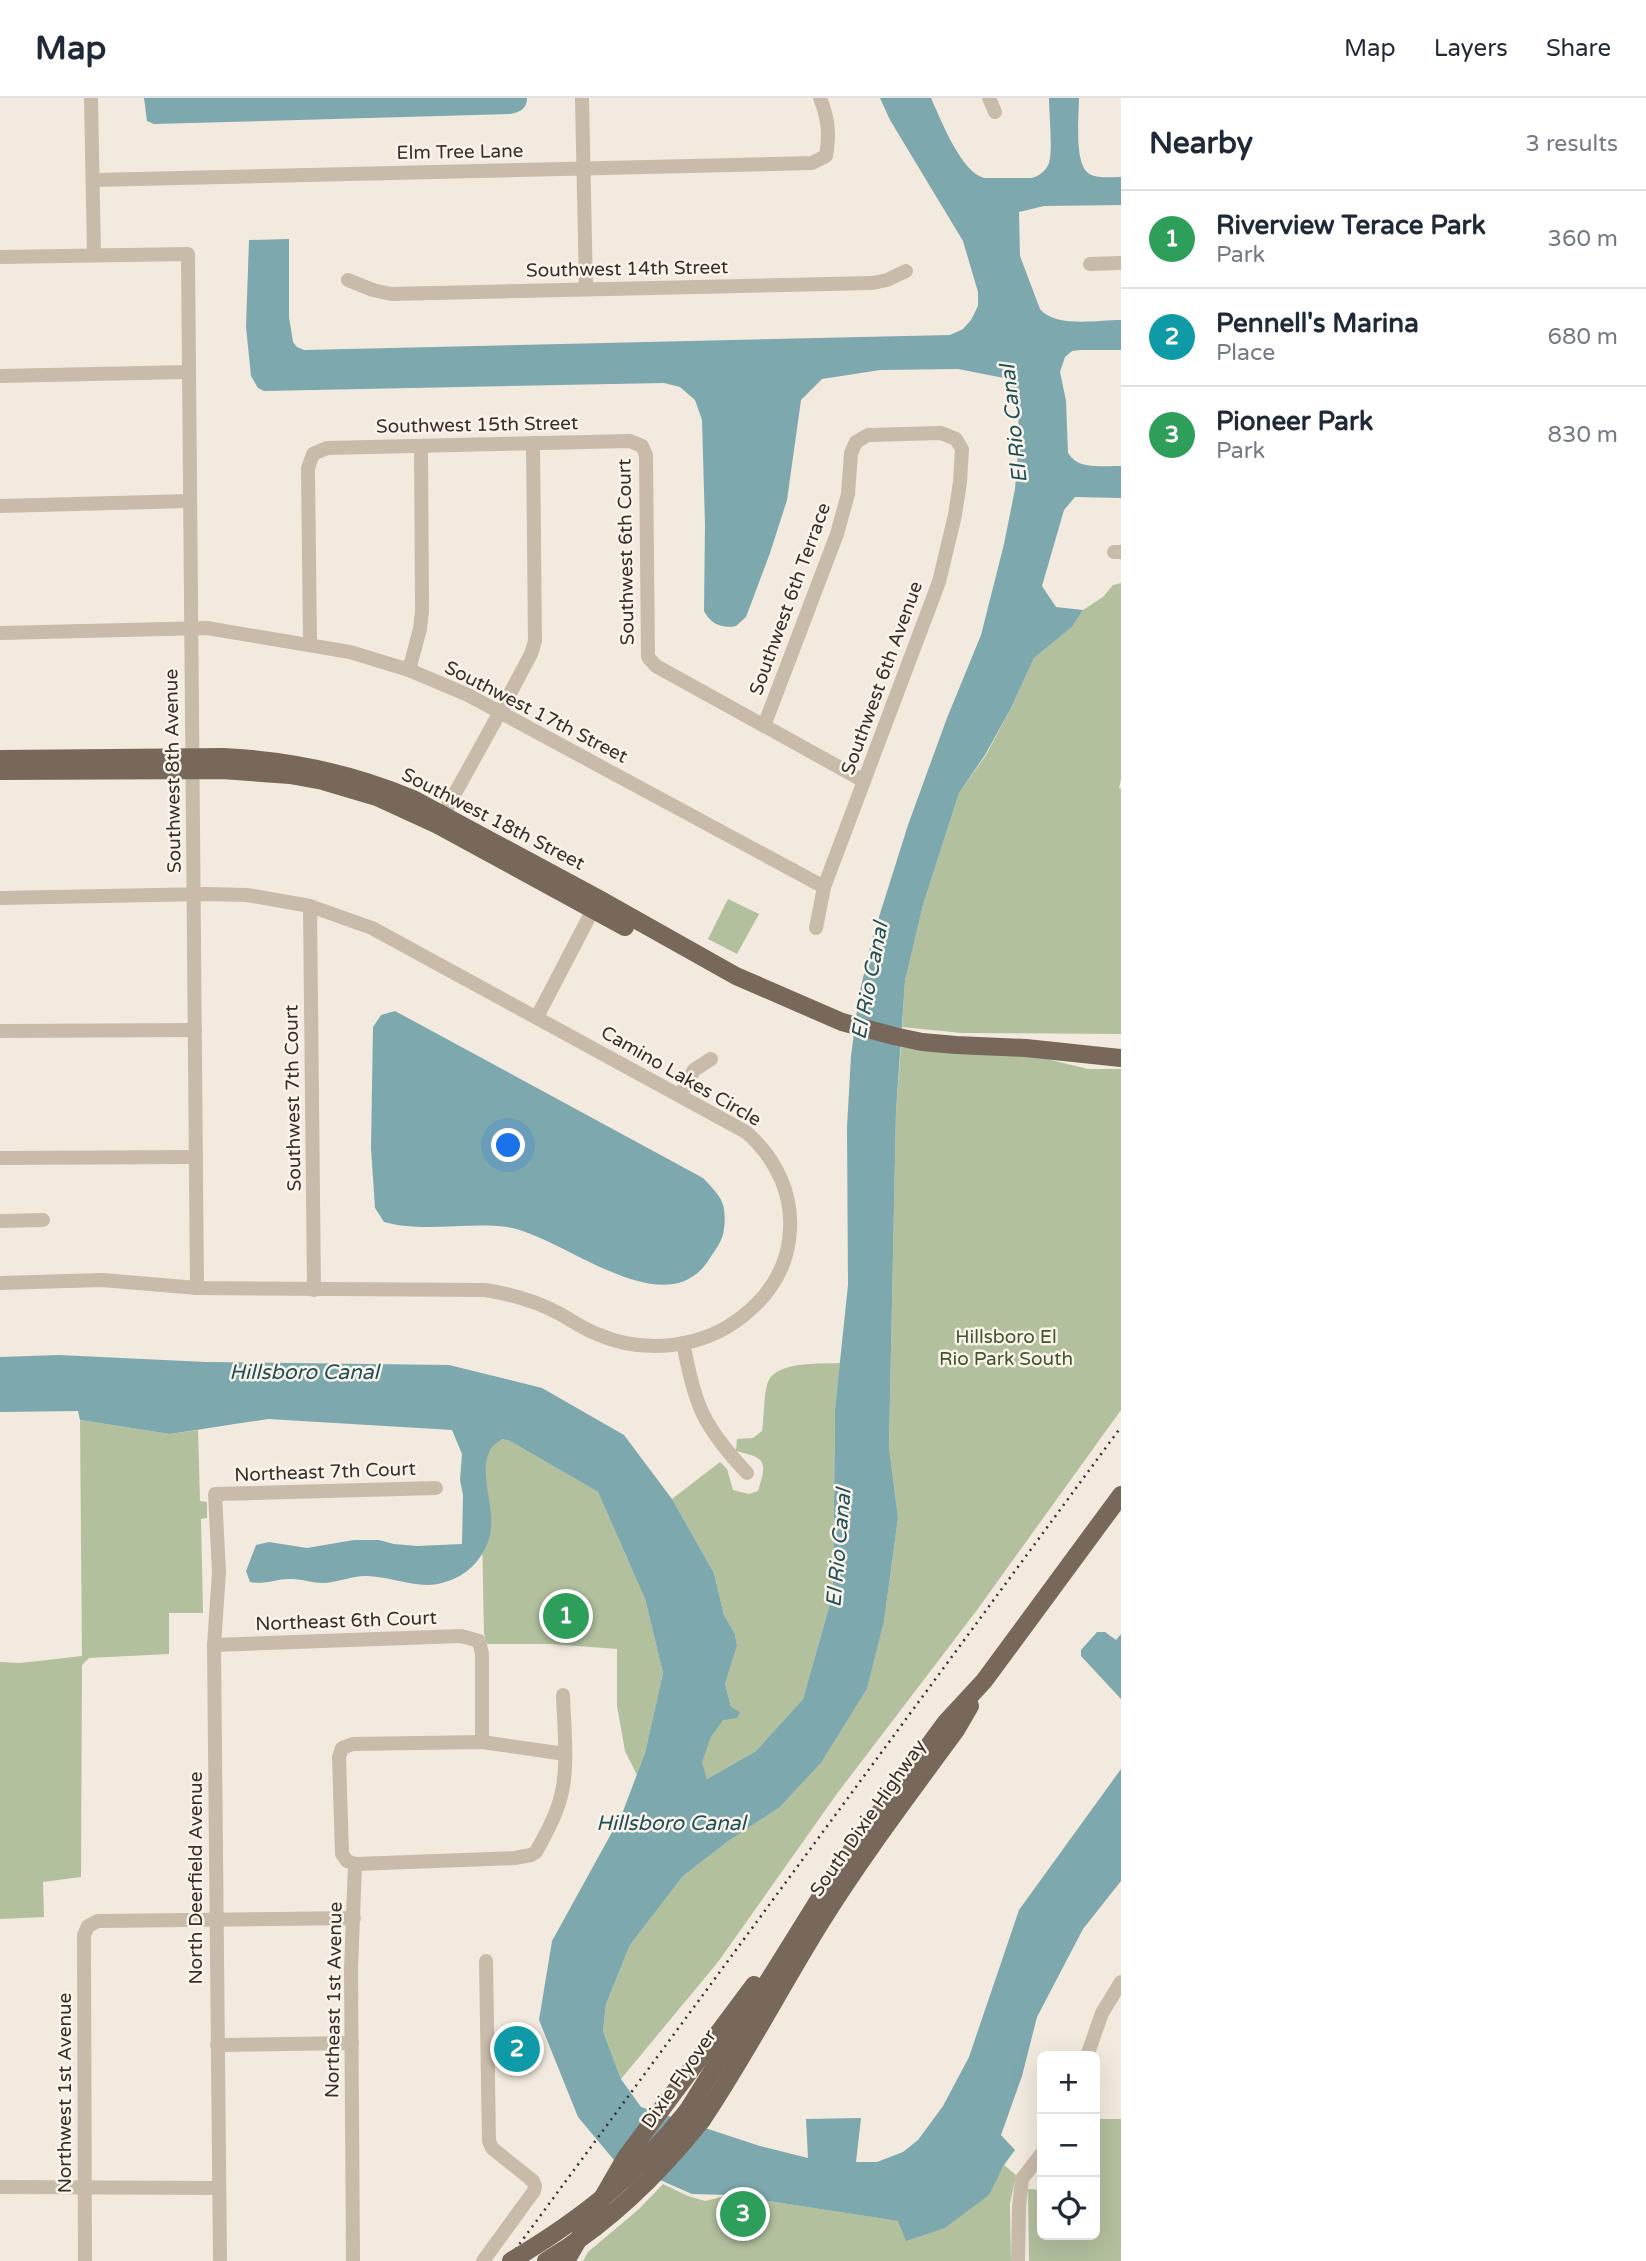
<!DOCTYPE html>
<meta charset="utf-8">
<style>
body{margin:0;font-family:"Varela Round",sans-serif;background:#f2f2f3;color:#1f2937}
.controls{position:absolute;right:21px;bottom:21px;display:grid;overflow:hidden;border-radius:10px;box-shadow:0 7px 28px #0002}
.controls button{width:63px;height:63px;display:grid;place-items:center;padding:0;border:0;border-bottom:2px solid #e0e1e3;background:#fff;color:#1f2937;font:35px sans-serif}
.you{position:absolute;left:509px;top:1048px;width:24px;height:24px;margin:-18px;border:5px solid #fff;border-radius:50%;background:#1a73e8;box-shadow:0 0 0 10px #1a73e833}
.badge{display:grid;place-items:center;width:46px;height:46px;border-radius:50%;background:#204f57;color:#fff;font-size:23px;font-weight:700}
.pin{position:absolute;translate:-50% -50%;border:4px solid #fff;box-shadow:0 2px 7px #0006}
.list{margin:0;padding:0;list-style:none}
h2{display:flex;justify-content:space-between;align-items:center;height:91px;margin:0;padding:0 28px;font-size:30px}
h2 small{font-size:23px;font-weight:400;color:#747a83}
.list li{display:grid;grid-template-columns:46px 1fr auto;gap:21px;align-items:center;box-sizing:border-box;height:98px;padding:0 28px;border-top:2px solid #e0e1e3}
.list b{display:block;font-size:26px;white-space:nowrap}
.list p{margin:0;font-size:23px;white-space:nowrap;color:#747a83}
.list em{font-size:23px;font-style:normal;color:#747a83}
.icon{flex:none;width:38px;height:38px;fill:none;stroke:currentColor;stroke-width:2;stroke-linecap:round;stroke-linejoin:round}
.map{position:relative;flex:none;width:1121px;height:2163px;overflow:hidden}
header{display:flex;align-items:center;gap:42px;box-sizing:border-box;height:98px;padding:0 35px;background:#fff;border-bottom:2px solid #e0e1e3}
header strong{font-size:33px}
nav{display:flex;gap:38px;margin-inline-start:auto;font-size:24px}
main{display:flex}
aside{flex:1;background:#fff}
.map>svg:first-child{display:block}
</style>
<header>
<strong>Map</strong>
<nav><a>Map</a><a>Layers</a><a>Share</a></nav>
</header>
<main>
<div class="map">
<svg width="1121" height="2163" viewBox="0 0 1121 2163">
<rect width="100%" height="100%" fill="#f2eade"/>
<g fill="#b2c09e">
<path d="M 1121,485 L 1121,681 L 1119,690 L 1121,691 L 1121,936 L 962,935 L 902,929 L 905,883 L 923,807 L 959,695 L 986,657 L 1011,610 L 1034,560 L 1072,529 L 1083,512 L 1103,499 L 1113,487 Z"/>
<path d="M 728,801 L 759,816 L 737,856 L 708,841 Z"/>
<path d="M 901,948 L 952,954 L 1030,957 L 1088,971 L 1121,971 L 1121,1312 L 977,1512 L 836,1697 L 718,1864 L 621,1981 L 603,1933 L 606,1906 L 630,1847 L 683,1778 L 727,1744 L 780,1709 L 821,1665 L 867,1591 L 884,1524 L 898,1420 L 889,1349 L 896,1013 Z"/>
<path d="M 840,1265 L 835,1311 L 833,1495 L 803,1601 L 756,1653 L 707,1681 L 701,1664 L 711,1639 L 731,1609 L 725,1586 L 737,1548 L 735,1536 L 724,1517 L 714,1475 L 672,1401 L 720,1364 L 727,1371 L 733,1392 L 749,1396 L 758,1393 C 768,1362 765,1360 736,1353 L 737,1341 L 753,1340 L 762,1333 C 764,1321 764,1293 768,1284 C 776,1263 821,1266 840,1265 Z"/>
<path d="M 80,1322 L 170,1336 L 198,1332 L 200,1403 L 207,1404 L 207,1420 L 201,1421 L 203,1515 L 169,1515 L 169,1556 L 89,1560 L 82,1567 L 81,1779 L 43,1784 L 44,1819 L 0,1821 L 0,1564 L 20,1565 L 82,1558 Z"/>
<path d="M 480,1336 L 510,1343 L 598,1394 L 645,1501 L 663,1575 L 645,1655 L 637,1677 L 625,1653 L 617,1608 L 617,1551 L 551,1546 L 487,1546 L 484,1535 Z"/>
<path d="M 1095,2021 L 1121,2021 L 1121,2163 L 1029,2163 L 1028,2091 L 1042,2092 L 1042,2137 L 1095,2137 Z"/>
<path d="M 1004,2067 L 1016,2077 L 1010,2106 L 1011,2163 L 583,2163 L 588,2154 L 639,2111 L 663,2086 L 688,2098 L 705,2103 L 730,2097 L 945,2130 L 988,2097 Z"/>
</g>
<g fill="#7da8ae">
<path d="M 144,0 L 527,0 C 527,11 520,14 510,16 L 154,26 L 147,23 Z"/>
<path d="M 880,0 L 931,0 C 941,22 961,74 984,80 L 1032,80 C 1039,78 1046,73 1049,65 C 1053,52 1049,16 1049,0 L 1079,0 C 1079,17 1074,64 1088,75 C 1096,81 1112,79 1121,79 L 1121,107 L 1044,108 L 1019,114 L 1020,158 L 1040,211 C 1055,230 1098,222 1121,222 L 1121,252 L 1080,252 L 1072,253 L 1065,259 L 1060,274 L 1066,303 L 1068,355 C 1079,373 1103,367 1121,368 L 1121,400 L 1075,399 L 1064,412 L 1042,488 L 1056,509 L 1083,512 L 1072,529 L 1034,560 L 1011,610 L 985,657 L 959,695 L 923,807 L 905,883 L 896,1013 L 889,1349 L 898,1420 L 884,1524 L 867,1591 L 821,1665 L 780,1709 L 727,1744 L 683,1778 L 630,1847 L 606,1906 L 603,1933 L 621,1981 L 641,2009 L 760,2048 L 808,2060 L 806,2021 L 861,2020 L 856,2064 L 877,2064 L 903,2054 L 918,2042 L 943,2008 L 969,1959 L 1019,1812 L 1121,1671 L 1121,1783 L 1083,1831 L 1037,1919 L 1022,1978 L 1001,2037 L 1015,2052 L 1004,2067 L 989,2097 L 945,2130 L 906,2143 L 898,2123 L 730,2097 L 692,2096 L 614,2062 L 578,2019 L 539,1922 L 552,1843 L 622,1716 L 645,1655 L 663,1575 L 645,1501 L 598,1394 L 510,1343 L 502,1341 C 498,1344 492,1348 490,1352 C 477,1376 498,1413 489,1441 C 482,1462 467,1478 445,1484 C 420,1493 392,1478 366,1478 C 352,1478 338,1484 324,1485 C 312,1485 302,1481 292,1481 C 278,1480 265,1487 250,1484 L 246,1473 L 256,1447 L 269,1444 L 307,1450 L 354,1442 L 379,1442 L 394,1446 L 417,1448 L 462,1446 L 463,1397 L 460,1382 L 462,1356 L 452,1332 L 268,1321 L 170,1336 L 80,1322 L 78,1313 L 0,1314 L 0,1259 L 59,1257 L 206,1264 L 449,1267 L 542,1290 L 624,1337 L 672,1401 L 714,1475 L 724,1517 L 735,1536 L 737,1548 L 725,1586 L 731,1609 L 740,1614 L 737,1620 L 723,1622 L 711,1639 L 702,1664 L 707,1681 L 756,1653 L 803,1601 L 833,1495 L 835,1311 L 848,1187 L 847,1029 L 851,958 L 859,897 L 872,841 L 908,727 L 947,620 L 981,537 L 1004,446 L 1015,391 L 1019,341 L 1018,309 L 1004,280 L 958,271 L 880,272 L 822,281 L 801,302 L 787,402 L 770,455 L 746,519 L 736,528 C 722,531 711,526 704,513 L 705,427 L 702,322 L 695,302 L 680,289 L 664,285 L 264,293 L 258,290 L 251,278 L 246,229 L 249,142 L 289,141 L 289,219 L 293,244 L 297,249 L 304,252 L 950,237 L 963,231 L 971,222 L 978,208 L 978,194 L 963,143 L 890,22 Z"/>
<path d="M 395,913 L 703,1080 C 721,1099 727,1104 724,1131 C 723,1142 716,1151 710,1160 C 666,1232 563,1137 507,1129 C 466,1124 424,1135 384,1124 L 375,1110 L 371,1050 L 373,929 L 381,917 Z"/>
<path d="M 1097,1534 L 1105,1534 L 1116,1542 L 1121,1536 L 1121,1601 L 1081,1558 L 1081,1552 Z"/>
</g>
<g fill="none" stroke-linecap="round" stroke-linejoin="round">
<g stroke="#c9bbaa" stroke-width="14">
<path d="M 91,0 L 94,157"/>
<path d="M 582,0 L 586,191"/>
<path d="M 989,0 L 995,14"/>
<path d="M 93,82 L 812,65 L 826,58 C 830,36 828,20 820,0"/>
<path d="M 0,159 L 188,156 L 197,1190"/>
<path d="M 1090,166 L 1121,165"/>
<path d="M 348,182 L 373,192 L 391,196 L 872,185 L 887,182 L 906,173"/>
<path d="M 0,278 L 188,274"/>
<path d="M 0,408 L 190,403"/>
<path d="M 1114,454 L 1121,454"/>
<path d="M 0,535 L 207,530 L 350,554 L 409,572 L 468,597 L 824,789"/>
<path d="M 310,546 L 308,370 L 313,356 L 327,350 L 630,343 L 642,348 L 646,357 L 648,559 L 656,568 L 864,683"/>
<path d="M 409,572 L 420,531 L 422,513 L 421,348"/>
<path d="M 764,628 L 837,436 L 848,396 L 851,355 L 856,344 L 868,337 L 941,335 L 956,341 L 962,351 L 960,384 L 955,417 L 939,484 L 824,789 L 816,830"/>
<path d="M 438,726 L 500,614 L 531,556 L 535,543 L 533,345"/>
<path d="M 0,800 L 207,796 L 247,797 L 310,808 L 372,830 L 746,1034 C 778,1062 795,1100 789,1142 C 785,1173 767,1199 743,1218 C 703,1250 645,1257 597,1236 C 584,1231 573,1223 560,1216 C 537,1203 511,1196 485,1192 L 197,1190 L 102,1182 L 0,1185"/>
<path d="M 310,808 L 314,1192"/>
<path d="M 537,919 L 598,802"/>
<path d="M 0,933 L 195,932"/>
<path d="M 680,997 L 694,972 L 711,961"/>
<path d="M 0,1060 L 196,1059"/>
<path d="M 0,1123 L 43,1122"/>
<path d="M 683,1245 C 696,1309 702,1327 747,1375"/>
<path d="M 214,1547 L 461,1538 L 479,1543 L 482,1556 L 482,1644"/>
<path d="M 355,1766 L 515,1760 L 531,1757 L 536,1754 C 544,1739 553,1724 558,1708 C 570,1674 564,1633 563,1597"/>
<path d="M 217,1947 L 352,1945"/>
<path d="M 1087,1958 L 1102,1915 L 1121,1884"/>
<path d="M 0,2089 L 219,2090"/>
<path d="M 85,2163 L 84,1837 L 88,1828 L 98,1823 L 354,1820"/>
<path d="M 220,2163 L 214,1547 L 219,1474 L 215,1396 L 436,1390"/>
<path d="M 353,2163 L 351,1871 L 355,1766 L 347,1763 L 342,1756 L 339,1659 L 342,1650 L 353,1646 L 482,1644 L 565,1656"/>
<path d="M 483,2163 L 534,2093 L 535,2088 L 533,2083 L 492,2050 L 489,2043 L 486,1863"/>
<path d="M 1018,2163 L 1019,2109 L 1022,2081 L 1042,2055"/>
</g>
<g stroke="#78675b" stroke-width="18">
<path d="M 0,661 L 223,659 C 290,662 351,675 413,701 L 599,801 L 736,878 L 842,924 L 894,938 L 922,944 L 956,947 L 1026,950 L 1121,960"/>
<path d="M 0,673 L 222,672 L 290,677 L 323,683 L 377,699 L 438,727 L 625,829"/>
<path d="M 688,2012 L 838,1771 L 946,1624 L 984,1583 L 1121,1397"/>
<path d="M 702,2022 C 745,1958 780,1890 821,1824 C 862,1758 910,1695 956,1632 L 970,1608"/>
<path d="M 566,2163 L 626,2059 L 754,1887"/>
</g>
<path stroke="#372f29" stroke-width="2.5" stroke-dasharray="2 5" stroke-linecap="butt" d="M 507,2163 L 1121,1329"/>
<g stroke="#78675b" stroke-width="18">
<path d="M 511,2163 C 583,2120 636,2078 688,2012"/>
<path d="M 546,2163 C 608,2126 657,2078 702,2022"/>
</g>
</g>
<g text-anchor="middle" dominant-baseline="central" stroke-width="5" stroke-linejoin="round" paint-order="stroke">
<g font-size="19" fill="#372f29" stroke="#f9f3ea">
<text transform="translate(460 54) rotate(-1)">Elm Tree Lane</text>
<text transform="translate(627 171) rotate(-1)">Southwest 14th Street</text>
<text transform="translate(477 327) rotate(-1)">Southwest 15th Street</text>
<text transform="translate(626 454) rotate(-91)">Southwest 6th Court</text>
<text transform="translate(790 501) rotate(-70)">Southwest 6th Terrace</text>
<text transform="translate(882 580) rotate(-70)">Southwest 6th Avenue</text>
<text transform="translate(536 614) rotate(27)">Southwest 17th Street</text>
<text transform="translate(173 673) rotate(-91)">Southwest 8th Avenue</text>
<text transform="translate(493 721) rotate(27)">Southwest 18th Street</text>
<text transform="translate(681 978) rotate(30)">Camino Lakes Circle</text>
<text transform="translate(293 1000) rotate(-91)">Southwest 7th Court</text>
<text transform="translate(325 1374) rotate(-2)">Northeast 7th Court</text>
<text transform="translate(346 1523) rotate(-2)">Northeast 6th Court</text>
<text transform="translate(868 1720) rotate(-55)">South Dixie Highway</text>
<text transform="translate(196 1780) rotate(-90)">North Deerfield Avenue</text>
<text transform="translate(334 1902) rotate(-89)">Northeast 1st Avenue</text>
<text transform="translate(679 1981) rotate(-55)">Dixie Flyover</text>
<text transform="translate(65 1995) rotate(-90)">Northwest 1st Avenue</text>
</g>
<g font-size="19" fill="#43552e" stroke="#f9f3ea">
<text x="1006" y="1239">Hillsboro El<tspan x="1006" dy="22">Rio Park South</tspan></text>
</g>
<g font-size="21" font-style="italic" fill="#204f57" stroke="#f9f3ea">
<text transform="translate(1014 326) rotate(-96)">El Rio Canal</text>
<text transform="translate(870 883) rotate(-79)">El Rio Canal</text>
<text x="304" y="1274">Hillsboro Canal</text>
<text transform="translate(839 1450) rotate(-85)">El Rio Canal</text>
<text x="671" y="1725">Hillsboro Canal</text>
</g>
</g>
</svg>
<div class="controls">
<button>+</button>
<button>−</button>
<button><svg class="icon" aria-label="locate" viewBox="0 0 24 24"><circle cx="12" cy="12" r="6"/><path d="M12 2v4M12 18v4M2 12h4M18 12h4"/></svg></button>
</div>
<div class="you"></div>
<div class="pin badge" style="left:566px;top:1518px;background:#2e9e5b">1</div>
<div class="pin badge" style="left:517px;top:1951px;background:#0f9aa8">2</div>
<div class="pin badge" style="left:743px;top:2116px;background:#2e9e5b">3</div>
</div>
<aside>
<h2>Nearby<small>3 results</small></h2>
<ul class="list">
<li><span class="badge" style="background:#2e9e5b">1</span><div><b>Riverview Terace Park</b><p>Park</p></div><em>360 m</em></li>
<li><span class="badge" style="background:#0f9aa8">2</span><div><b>Pennell's Marina</b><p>Place</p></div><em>680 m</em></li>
<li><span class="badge" style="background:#2e9e5b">3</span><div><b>Pioneer Park</b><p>Park</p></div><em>830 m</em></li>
</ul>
</aside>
</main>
